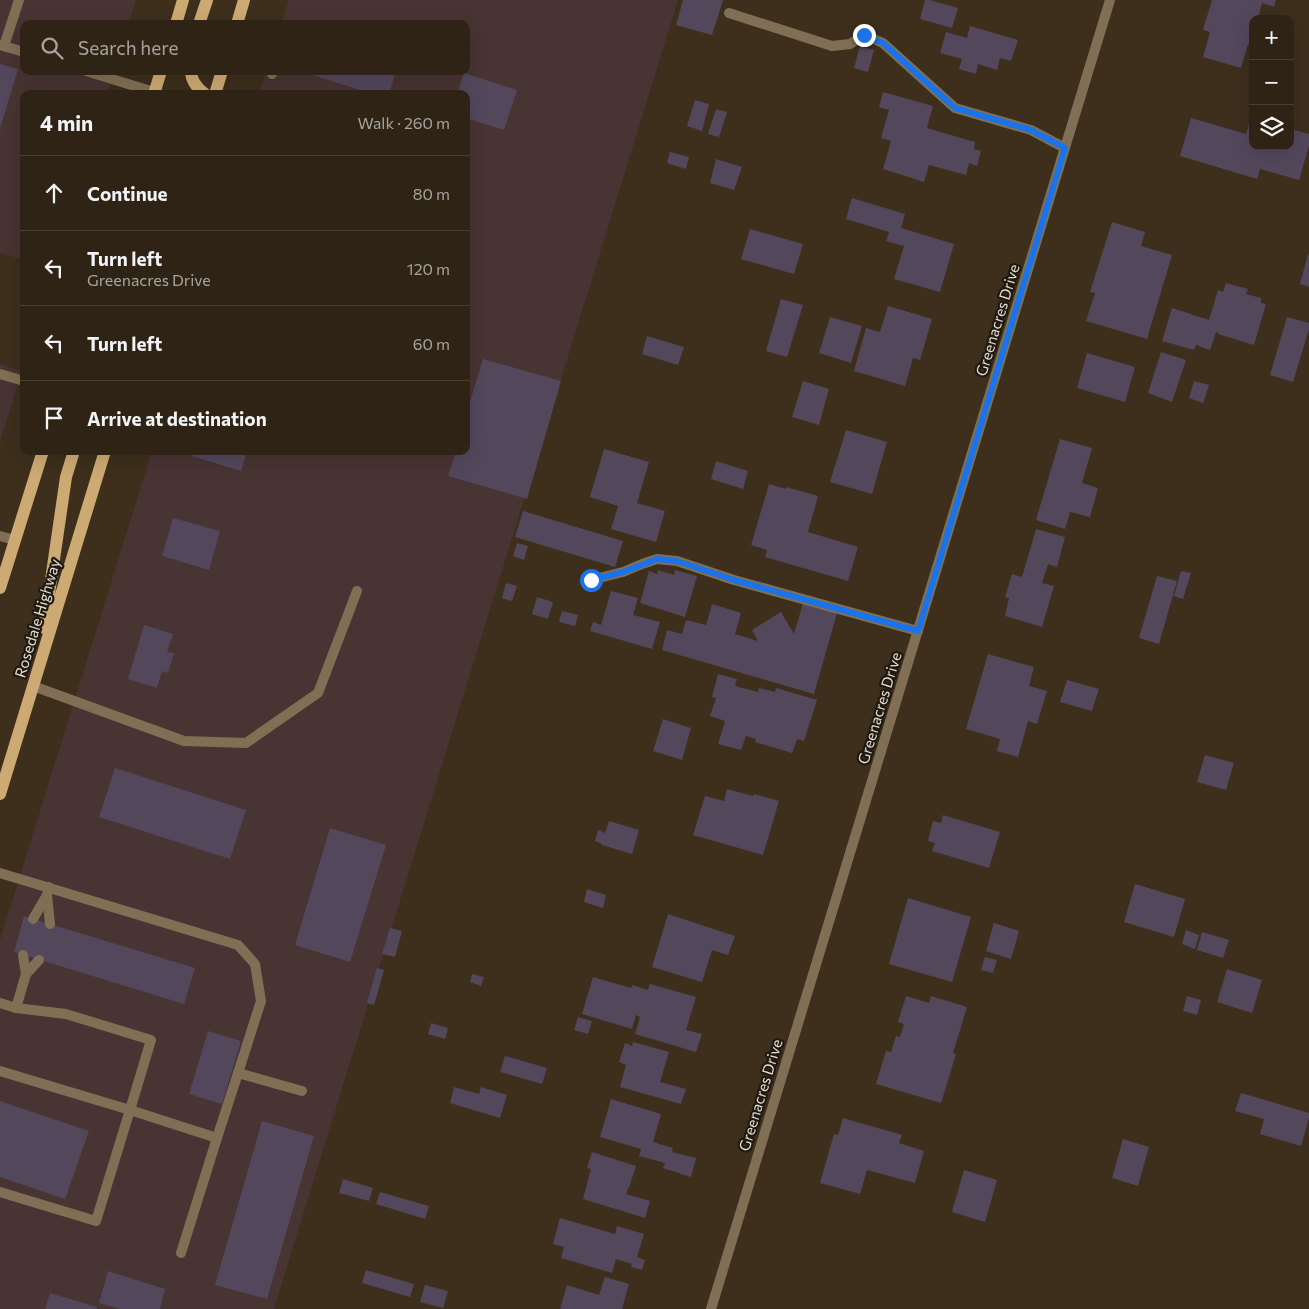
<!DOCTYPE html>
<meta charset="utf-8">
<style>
body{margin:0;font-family:Commissioner,sans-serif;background:#362b1e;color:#f1f3f6}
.controls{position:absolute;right:15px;top:15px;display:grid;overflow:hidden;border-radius:10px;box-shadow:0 5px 20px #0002}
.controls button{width:45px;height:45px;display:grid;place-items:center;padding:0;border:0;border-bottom:1px solid #494034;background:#2e2315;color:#f1f3f6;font:25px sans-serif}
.stop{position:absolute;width:15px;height:15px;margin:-11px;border:4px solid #1a73e8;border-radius:50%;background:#fff}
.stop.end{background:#1a73e8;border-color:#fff;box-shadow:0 1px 5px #0008}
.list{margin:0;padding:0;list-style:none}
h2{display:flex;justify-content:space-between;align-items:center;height:65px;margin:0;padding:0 20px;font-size:21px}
h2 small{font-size:16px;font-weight:400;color:#a7a4a0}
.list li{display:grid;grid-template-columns:32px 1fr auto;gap:15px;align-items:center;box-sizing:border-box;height:75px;padding:0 20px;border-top:1px solid #494034}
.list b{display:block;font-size:19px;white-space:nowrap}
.list p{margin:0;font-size:16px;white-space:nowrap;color:#a7a4a0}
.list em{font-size:16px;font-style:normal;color:#a7a4a0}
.icon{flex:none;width:28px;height:28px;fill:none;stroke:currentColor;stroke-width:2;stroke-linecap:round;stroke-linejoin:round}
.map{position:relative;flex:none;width:1309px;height:1309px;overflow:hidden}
.search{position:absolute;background:#2e2315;box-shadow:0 5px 20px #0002;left:20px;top:20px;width:450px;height:55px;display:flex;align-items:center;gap:12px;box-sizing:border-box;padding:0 18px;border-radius:10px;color:#a7a4a0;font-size:19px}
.panel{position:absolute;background:#2e2315;box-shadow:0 5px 20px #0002;left:20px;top:90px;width:450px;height:365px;border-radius:10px}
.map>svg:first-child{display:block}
</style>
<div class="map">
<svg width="1309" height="1309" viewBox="0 0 1309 1309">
<rect width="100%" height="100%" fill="#3d2f1c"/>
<g fill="#483432">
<path d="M 0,0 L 136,0 L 129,24 L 24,24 L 24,71 L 114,71 L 107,94 L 24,94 L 24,260 L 0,253 Z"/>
<path d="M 289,0 L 678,0 L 274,1309 L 0,1309 L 0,940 L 152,451 L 466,451 L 466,94 L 259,94 L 266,71 L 466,71 L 466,24 L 281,24 Z"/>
<path d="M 0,364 L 22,371 L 0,441 Z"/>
</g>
<g fill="#53475c">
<path d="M 683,0 L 723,0 L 712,35 L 676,25 Z"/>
<path d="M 925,0 L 930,0 L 958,8 L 952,28 L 920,19 Z"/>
<path d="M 1212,0 L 1276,0 L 1274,7 L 1262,3 L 1258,19 L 1253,19 L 1253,37 L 1251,44 L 1248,44 L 1241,68 L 1203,57 L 1210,32 L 1203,30 Z"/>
<path d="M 970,26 L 1018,40 L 1011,61 L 1000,58 L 997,70 L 978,64 L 976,74 L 959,69 L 962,59 L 940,53 L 946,32 L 967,38 Z"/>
<path d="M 860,46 L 874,50 L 868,72 L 854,68 Z"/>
<path d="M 0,64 L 18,69 L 0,129 Z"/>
<path d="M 313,71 L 396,71 L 389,94 L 373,94 L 312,75 Z"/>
<path d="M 464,73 L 517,90 L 504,130 L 466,118 L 466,94 L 457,94 Z"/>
<path d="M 883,92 L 933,106 L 927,128 L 975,142 L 974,149 L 981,151 L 977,166 L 969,163 L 966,175 L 929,165 L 924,182 L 883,169 L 891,141 L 881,138 L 889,110 L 879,107 Z"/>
<path d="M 695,100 L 709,104 L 702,131 L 687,126 Z"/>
<path d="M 716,109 L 727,112 L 719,137 L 708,134 Z"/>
<path d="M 1290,115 L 1295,116 L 1291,129 L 1309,134 L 1309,146 L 1299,180 L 1260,169 L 1257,179 L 1180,156 L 1191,118 L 1246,134 L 1249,124 L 1253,125 L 1253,146 L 1290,146 Z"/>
<path d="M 670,152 L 689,157 L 686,169 L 667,163 Z"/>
<path d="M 716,159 L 742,167 L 734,190 L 710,183 Z"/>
<path d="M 852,198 L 905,214 L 901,228 L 954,244 L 940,292 L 894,279 L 904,246 L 886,241 L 889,232 L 846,219 Z"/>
<path d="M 1112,222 L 1145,232 L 1141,246 L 1172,255 L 1147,339 L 1086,321 L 1095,293 L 1090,292 Z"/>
<path d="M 750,229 L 803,244 L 794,274 L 741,259 Z"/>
<path d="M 1308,254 L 1309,254 L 1309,287 L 1300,284 Z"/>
<path d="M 1226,283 L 1248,289 L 1246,294 L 1261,298 L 1261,303 L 1266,304 L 1254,345 L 1218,334 L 1219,333 L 1216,332 L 1210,350 L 1196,345 L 1194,350 L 1162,341 L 1172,308 L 1209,320 L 1218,290 L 1223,292 Z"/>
<path d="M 781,299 L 803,305 L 787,357 L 766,351 Z"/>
<path d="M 888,306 L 932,319 L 920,360 L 913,358 L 905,386 L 854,371 L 866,328 L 880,332 Z"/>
<path d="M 830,317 L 862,326 L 851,363 L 819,353 Z"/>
<path d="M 1287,317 L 1309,323 L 1309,329 L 1293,382 L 1270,375 Z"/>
<path d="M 647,336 L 684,347 L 678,365 L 642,354 Z"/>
<path d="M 1161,352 L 1186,360 L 1172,402 L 1148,393 Z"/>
<path d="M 1087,353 L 1135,367 L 1125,402 L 1077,388 Z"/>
<path d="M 483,359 L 561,381 L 527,499 L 448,476 L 456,451 L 466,451 L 466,415 Z"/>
<path d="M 803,381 L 829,389 L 819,425 L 792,417 Z"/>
<path d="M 1194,381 L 1209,385 L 1203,403 L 1189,398 Z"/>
<path d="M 846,430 L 887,442 L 872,494 L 830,482 Z"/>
<path d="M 1060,439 L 1092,448 L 1082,483 L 1098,488 L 1090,517 L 1070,512 L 1065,529 L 1036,520 Z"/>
<path d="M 604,449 L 649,462 L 637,503 L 665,511 L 656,542 L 611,529 L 618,506 L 590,497 Z"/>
<path d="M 193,451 L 247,451 L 241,471 L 192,456 Z"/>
<path d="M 716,461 L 748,471 L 743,489 L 711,479 Z"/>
<path d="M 769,484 L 786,489 L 786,487 L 818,496 L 808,532 L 858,547 L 848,581 L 765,557 L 767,550 L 751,545 Z"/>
<path d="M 523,511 L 623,541 L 615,567 L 515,537 Z"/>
<path d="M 173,518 L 220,531 L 209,570 L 162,556 Z"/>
<path d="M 1036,529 L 1065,537 L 1057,567 L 1048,564 L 1042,583 L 1054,586 L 1042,627 L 1005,616 L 1009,598 L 1005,597 L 1012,574 L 1022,577 Z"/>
<path d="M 517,543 L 528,546 L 524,560 L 513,556 Z"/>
<path d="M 658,570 L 674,575 L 675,570 L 697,576 L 685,617 L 640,603 L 649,571 L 657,574 Z"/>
<path d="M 1181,571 L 1191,573 L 1183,599 L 1174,596 Z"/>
<path d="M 1157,576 L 1177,581 L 1159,644 L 1139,638 Z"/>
<path d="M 506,583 L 517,586 L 512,601 L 502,598 Z"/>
<path d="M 611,591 L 638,598 L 633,615 L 660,622 L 652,649 L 590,631 L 593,622 L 601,625 Z"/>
<path d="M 537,597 L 553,602 L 548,619 L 532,614 Z"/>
<path d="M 803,603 L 837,613 L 814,694 L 662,650 L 667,630 L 682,634 L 686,620 L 706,625 L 712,604 L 741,613 L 735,634 L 758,641 L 752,630 L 781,612 L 794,634 Z"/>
<path d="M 562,611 L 578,615 L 575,626 L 559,622 Z"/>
<path d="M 144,625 L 173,634 L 167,652 L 174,653 L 168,673 L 162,671 L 157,688 L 128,679 Z"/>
<path d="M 988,654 L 1034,667 L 1029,686 L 1047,691 L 1037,724 L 1028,721 L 1018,757 L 997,751 L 1000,739 L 966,729 Z"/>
<path d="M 718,674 L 737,679 L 735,686 L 758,692 L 759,688 L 775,692 L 776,688 L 817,700 L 804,741 L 797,739 L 792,753 L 755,742 L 756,739 L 746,736 L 741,750 L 718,744 L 725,721 L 710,716 L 716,698 L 712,697 Z"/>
<path d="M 1067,680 L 1099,689 L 1092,711 L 1060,702 Z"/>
<path d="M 663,719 L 691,728 L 682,760 L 653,751 Z"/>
<path d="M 1205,755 L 1234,763 L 1226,790 L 1197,782 Z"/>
<path d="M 115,768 L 246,810 L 230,859 L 99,817 Z"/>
<path d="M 727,789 L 753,796 L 754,794 L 779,801 L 763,855 L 693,835 L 705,796 L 724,801 Z"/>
<path d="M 943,815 L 1000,832 L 989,868 L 932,851 L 935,843 L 928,841 L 933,821 L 941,823 Z"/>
<path d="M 609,821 L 639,830 L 632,854 L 602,845 L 602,844 L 595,841 L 598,830 L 605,833 Z"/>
<path d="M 330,828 L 386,845 L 350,962 L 295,945 Z"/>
<path d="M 1135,884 L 1185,899 L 1174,937 L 1124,922 Z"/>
<path d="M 587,889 L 606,895 L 603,908 L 584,902 Z"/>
<path d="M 908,898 L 971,917 L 952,982 L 889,964 Z"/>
<path d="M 668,914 L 735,936 L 728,955 L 712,950 L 702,982 L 652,967 Z"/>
<path d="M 24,916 L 195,968 L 184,1004 L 14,952 Z"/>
<path d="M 994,923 L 1019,931 L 1011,959 L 986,951 Z"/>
<path d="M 390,928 L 402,931 L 395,957 L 382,954 Z"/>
<path d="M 1186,930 L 1199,935 L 1195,949 L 1182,944 Z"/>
<path d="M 1202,932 L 1229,940 L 1223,958 L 1197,950 Z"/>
<path d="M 985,957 L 997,960 L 993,973 L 981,970 Z"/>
<path d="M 377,968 L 384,970 L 374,1005 L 367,1003 Z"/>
<path d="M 1227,969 L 1262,980 L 1252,1013 L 1217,1002 Z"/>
<path d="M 472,974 L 484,977 L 481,986 L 470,982 Z"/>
<path d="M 593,977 L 631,988 L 632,985 L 648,990 L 650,984 L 696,997 L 686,1030 L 702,1034 L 696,1052 L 635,1034 L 640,1017 L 636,1015 L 632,1029 L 582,1014 Z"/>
<path d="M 906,996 L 929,1003 L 931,996 L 967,1007 L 953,1053 L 956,1054 L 941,1103 L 876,1084 L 886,1051 L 891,1052 L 896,1036 L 900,1037 L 904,1024 L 898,1022 Z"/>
<path d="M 1187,996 L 1201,1000 L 1197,1015 L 1183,1011 Z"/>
<path d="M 578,1017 L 592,1021 L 588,1034 L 574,1030 Z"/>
<path d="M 431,1023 L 448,1028 L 445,1039 L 428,1034 Z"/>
<path d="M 208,1031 L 241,1041 L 222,1104 L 189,1094 Z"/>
<path d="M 633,1042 L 669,1052 L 660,1082 L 686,1089 L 681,1104 L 620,1087 L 626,1065 L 619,1062 L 625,1043 L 632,1046 Z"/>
<path d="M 505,1056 L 547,1068 L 542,1084 L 500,1072 Z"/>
<path d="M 454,1087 L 479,1094 L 481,1087 L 507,1095 L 500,1118 L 450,1103 Z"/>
<path d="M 1241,1093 L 1309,1113 L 1309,1118 L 1301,1146 L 1260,1134 L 1264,1119 L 1235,1111 Z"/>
<path d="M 611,1099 L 661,1114 L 653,1142 L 673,1148 L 672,1152 L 696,1158 L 691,1177 L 663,1168 L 665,1163 L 639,1156 L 641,1149 L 600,1137 Z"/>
<path d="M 0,1101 L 89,1131 L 65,1199 L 0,1177 Z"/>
<path d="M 843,1118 L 902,1135 L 899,1143 L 924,1151 L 915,1183 L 867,1170 L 860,1194 L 820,1183 L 834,1134 L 838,1135 Z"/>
<path d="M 262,1121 L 314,1136 L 267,1299 L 215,1285 Z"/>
<path d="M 1123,1139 L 1149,1147 L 1138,1186 L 1112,1178 Z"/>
<path d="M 592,1152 L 636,1166 L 629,1188 L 628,1188 L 626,1194 L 650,1201 L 645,1218 L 583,1199 L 591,1169 L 587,1168 Z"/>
<path d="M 964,1170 L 997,1180 L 985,1222 L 952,1212 Z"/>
<path d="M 343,1179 L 373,1188 L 369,1201 L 339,1193 Z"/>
<path d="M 380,1192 L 429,1206 L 425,1219 L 376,1204 Z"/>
<path d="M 560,1218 L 615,1234 L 617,1226 L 644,1234 L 637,1257 L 645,1260 L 642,1270 L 631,1267 L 632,1264 L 616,1259 L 612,1273 L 561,1258 L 564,1247 L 553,1244 Z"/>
<path d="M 366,1270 L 414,1284 L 410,1297 L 362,1283 Z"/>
<path d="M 108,1271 L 165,1289 L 160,1309 L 121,1309 L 99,1303 Z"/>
<path d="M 605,1277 L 629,1284 L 622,1309 L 560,1309 L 567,1285 L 599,1295 Z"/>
<path d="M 425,1285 L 448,1291 L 443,1308 L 420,1302 Z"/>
<path d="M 50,1293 L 97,1307 L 97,1309 L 45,1309 Z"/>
</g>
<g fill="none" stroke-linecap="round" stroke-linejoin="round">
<g stroke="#806f54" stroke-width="10">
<path d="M 729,13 L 832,46 L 850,44 L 864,35 L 883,43 L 955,108 L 1031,130 L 1065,148"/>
<path d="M 0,45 L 24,52"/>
<path d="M 4,46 L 19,0"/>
<path d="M 86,71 L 154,92"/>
<path d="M 272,74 L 273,71"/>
<path d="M 0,374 L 24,381"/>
<path d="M 0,536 L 15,540"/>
<path d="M 591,580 L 623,572 L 642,564 L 657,559 L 677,561 L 734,580 L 918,631"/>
<path d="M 33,686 L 184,741 L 246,743 L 318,693 L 357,591"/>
<path d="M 0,873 L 238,945 L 255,964 L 261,1001 L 238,1073"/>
<path d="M 47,895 L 50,924"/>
<path d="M 33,919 L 47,895 L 49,887"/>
<path d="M 26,974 L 39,960"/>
<path d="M 0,1003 L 16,1008 L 66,1014 L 151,1040 L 130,1110 L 217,1138 L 181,1253"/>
<path d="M 16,1008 L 26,974 L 23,955"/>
<path d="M 0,1071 L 130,1110 L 96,1221 L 0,1192"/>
<path d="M 217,1138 L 238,1073 L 302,1091"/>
</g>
<path stroke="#806f54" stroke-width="10" d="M 711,1309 L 1110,0"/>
<g stroke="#cdaa73" stroke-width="12">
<path d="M 176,24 L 183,0"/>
<path d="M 199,24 L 207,0"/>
<path d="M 237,24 L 244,0"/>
<path d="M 191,71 C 191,81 197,88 205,94"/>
<path d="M 154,94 L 161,71"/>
<path d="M 215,94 L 222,71"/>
<path d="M 0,588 L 43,451"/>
<path d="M 44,628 L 66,477 L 74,451"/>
<path d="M 0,794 L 105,451"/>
</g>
</g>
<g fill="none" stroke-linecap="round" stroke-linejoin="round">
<path stroke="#1a73e8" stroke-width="6" d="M 591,580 L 623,572 L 657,559 L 677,561 L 734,580 L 918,631 L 1065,148 L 1031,130 L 955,108 L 883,43 L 864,35"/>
</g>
<g text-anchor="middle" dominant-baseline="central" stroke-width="4.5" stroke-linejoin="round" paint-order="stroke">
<g font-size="15" fill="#e7ded3" stroke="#1f1910">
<text transform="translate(997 320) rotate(-73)">Greenacres Drive</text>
<text transform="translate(37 618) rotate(-73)">Rosedale Highway</text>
<text transform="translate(879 708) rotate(-73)">Greenacres Drive</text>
<text transform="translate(760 1095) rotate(-73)">Greenacres Drive</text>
</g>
</g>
</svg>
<div class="controls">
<button>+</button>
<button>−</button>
<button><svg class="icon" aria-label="layers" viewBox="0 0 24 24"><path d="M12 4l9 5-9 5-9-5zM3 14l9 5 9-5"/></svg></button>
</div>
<div class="stop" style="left:591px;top:580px"></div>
<div class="stop end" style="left:864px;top:35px"></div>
<div class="search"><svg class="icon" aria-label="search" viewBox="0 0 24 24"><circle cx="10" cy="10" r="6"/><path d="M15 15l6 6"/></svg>Search here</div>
<section class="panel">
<h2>4 min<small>Walk · 260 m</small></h2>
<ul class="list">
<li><svg class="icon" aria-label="ahead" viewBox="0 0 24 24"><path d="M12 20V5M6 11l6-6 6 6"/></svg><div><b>Continue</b></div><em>80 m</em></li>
<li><svg class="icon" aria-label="left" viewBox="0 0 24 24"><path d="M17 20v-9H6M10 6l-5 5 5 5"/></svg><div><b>Turn left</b><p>Greenacres Drive</p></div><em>120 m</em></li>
<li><svg class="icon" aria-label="left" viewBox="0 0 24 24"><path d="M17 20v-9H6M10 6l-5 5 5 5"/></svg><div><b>Turn left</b></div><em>60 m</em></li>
<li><svg class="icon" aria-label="arrive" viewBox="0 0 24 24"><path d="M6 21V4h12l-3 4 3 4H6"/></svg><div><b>Arrive at destination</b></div></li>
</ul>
</section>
</div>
